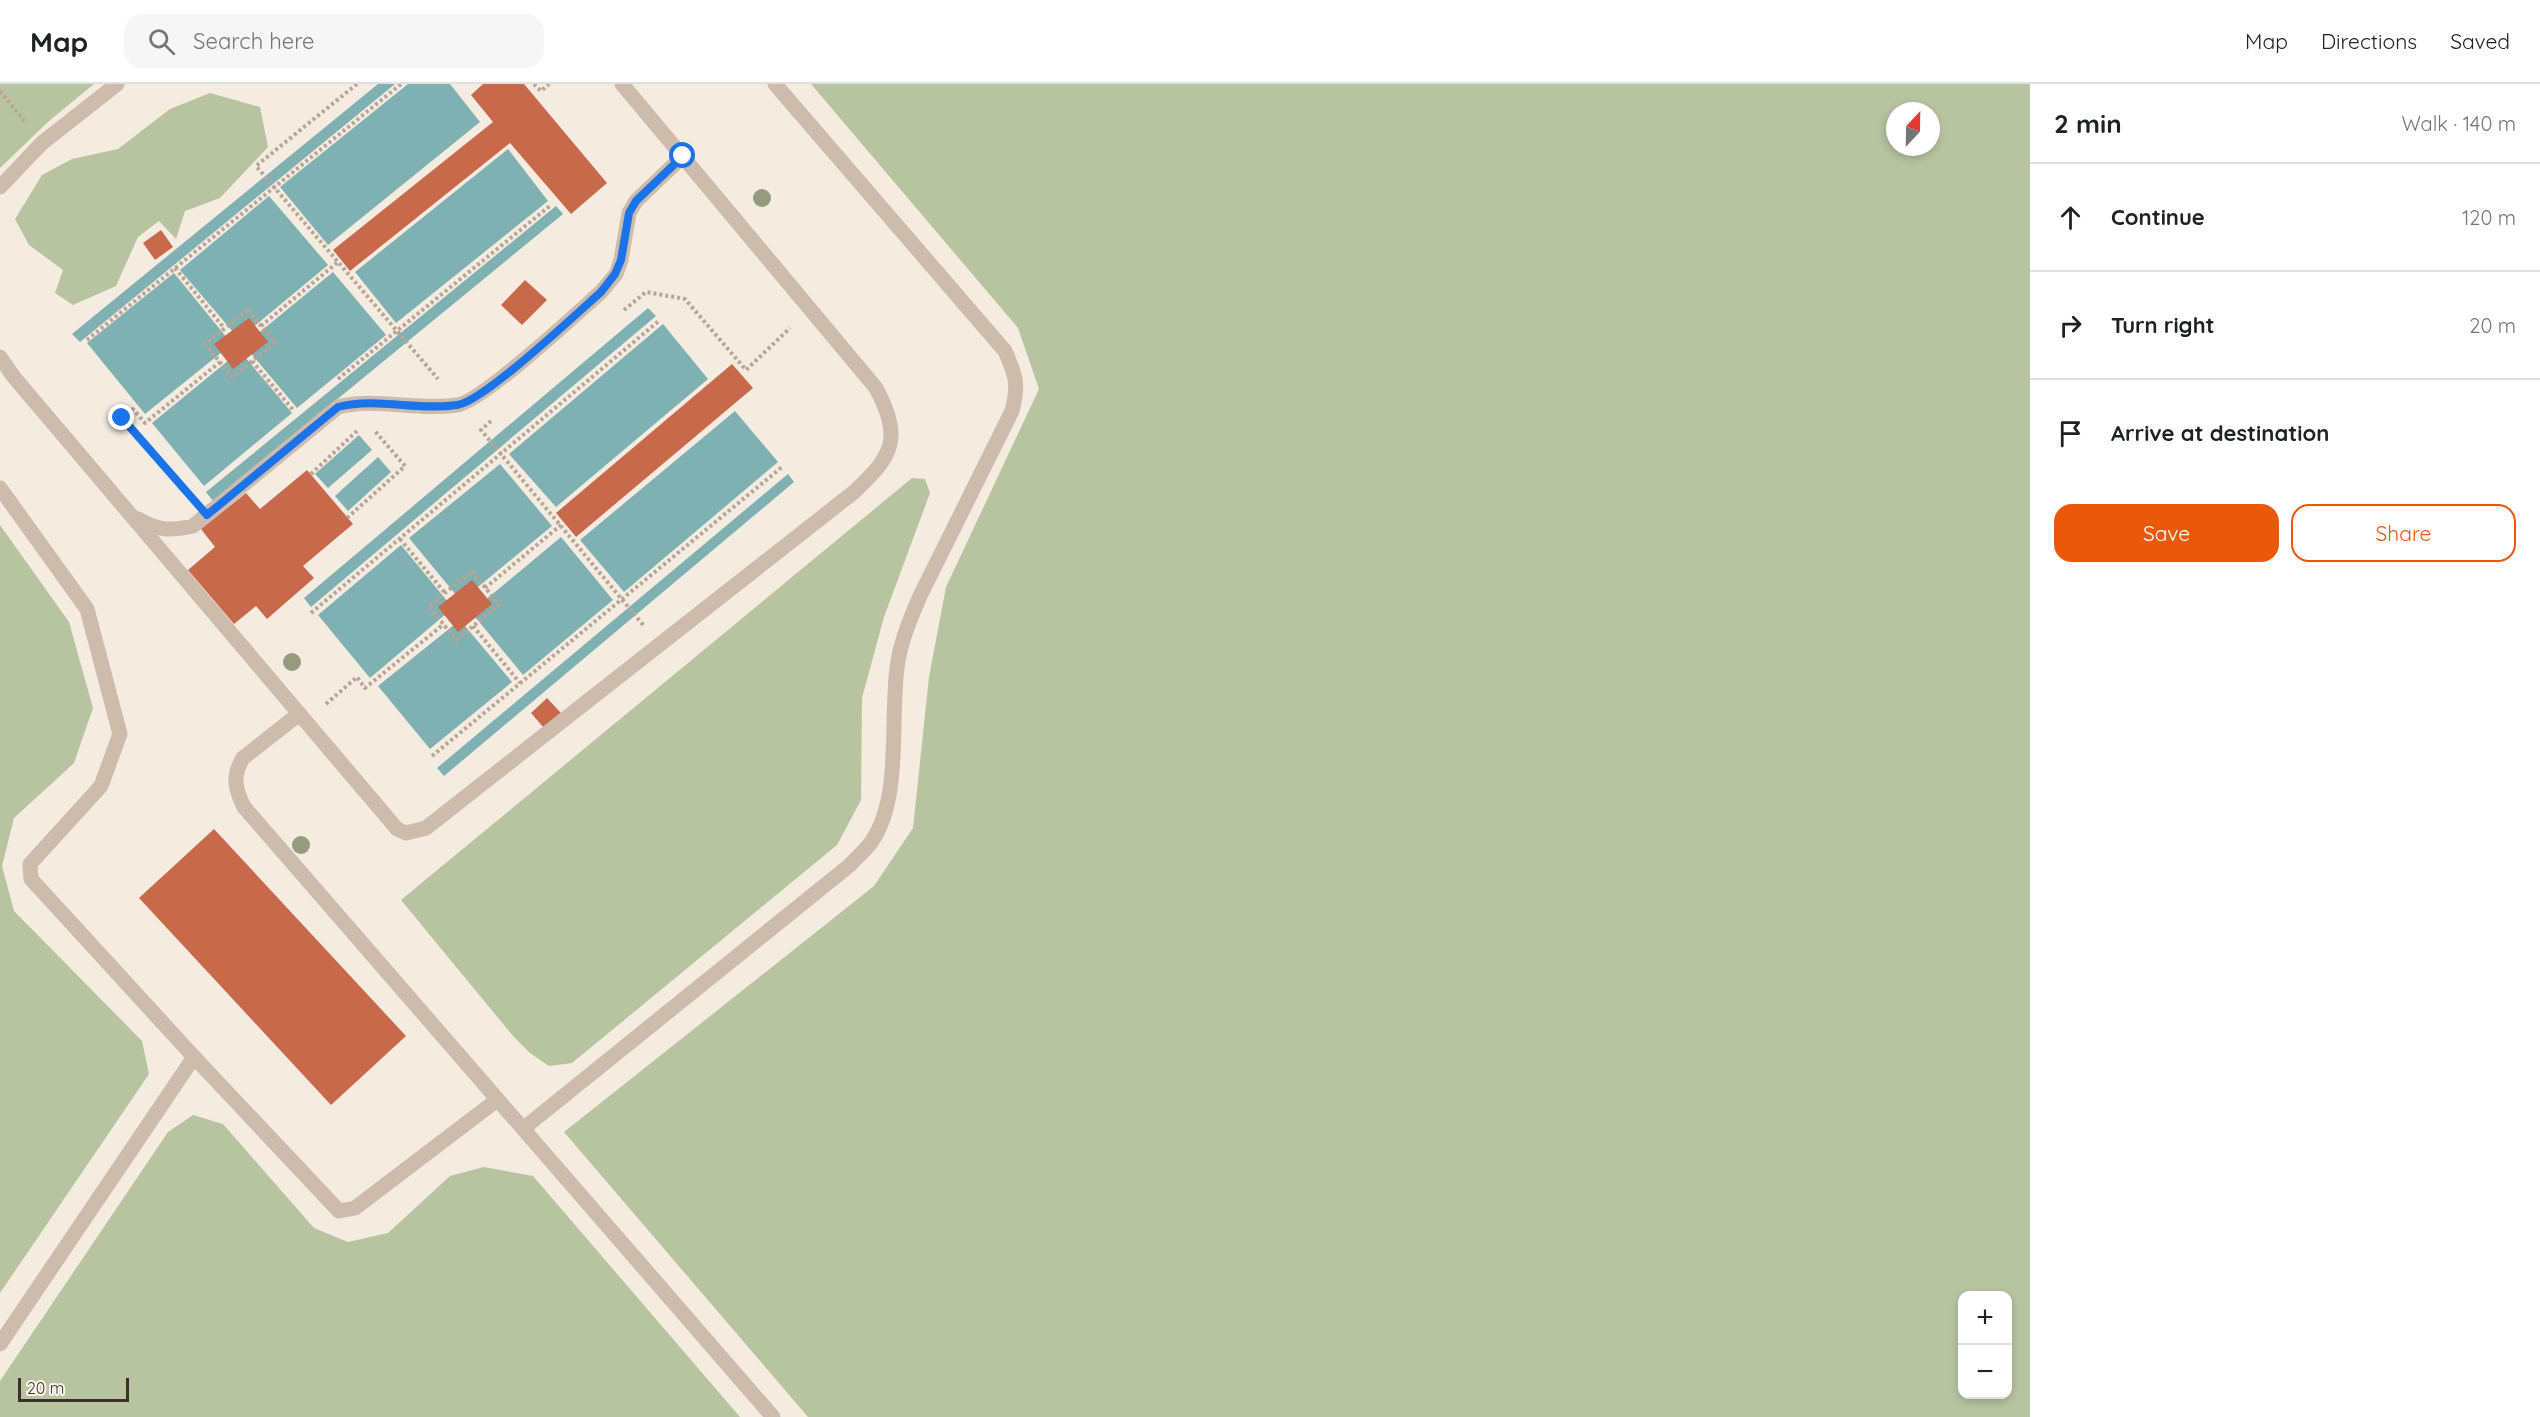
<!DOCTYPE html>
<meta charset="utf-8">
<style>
body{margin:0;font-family:Quicksand,sans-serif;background:#f6f6f6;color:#202124}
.controls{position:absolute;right:18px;bottom:18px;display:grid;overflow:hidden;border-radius:12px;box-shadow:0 3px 9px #0003}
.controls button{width:54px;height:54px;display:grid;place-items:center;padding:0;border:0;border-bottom:2px solid #e0e0e0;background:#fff;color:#202124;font:30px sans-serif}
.compass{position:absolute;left:1886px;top:18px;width:54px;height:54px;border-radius:50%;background:#fff;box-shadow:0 3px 9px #0003;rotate:22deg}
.scale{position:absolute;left:18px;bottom:15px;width:111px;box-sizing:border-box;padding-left:6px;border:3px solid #3b302b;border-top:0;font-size:16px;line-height:21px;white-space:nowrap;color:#3b302b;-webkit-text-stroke:4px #fbf5ee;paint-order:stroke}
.stop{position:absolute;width:18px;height:18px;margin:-14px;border:4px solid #1a73e8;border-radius:50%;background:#fff}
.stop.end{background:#1a73e8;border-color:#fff;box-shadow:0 2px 6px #0008}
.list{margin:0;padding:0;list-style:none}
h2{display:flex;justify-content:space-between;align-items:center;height:78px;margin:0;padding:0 24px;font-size:26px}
h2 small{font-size:20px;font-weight:400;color:#757577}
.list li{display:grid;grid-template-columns:39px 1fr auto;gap:18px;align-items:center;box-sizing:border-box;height:108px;padding:0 24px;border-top:2px solid #e0e0e0}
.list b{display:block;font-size:22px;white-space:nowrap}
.list em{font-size:20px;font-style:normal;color:#757577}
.actions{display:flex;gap:12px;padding:18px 24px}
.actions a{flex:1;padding:14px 0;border:2px solid #ea580c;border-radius:18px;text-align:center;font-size:21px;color:#ea580c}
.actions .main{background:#ea580c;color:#fff}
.icon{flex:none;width:33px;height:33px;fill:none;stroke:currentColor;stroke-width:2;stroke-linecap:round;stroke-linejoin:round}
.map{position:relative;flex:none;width:2030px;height:1333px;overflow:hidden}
header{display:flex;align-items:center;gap:36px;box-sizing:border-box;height:84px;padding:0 30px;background:#fff;border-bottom:2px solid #e0e0e0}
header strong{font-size:28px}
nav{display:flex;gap:33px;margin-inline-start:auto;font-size:21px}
.search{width:420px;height:54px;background:#f6f6f6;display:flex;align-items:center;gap:15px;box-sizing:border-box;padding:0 21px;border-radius:18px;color:#757577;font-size:22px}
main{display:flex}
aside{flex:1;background:#fff}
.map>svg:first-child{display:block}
</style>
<header>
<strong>Map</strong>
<div class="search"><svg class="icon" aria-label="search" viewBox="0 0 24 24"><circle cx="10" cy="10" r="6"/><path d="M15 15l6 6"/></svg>Search here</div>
<nav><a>Map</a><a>Directions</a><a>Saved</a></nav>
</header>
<main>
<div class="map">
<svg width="2030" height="1333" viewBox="0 0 2030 1333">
<rect width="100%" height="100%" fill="#f4ebe1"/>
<g fill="#b8c4a0" fill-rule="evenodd">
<path d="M 0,0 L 94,0 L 49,37 L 0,84 Z"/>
<path d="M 811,0 L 2030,0 L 2030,1333 L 808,1333 L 564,1048 L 874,802 L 913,744 L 929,593 L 946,503 L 1039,305 L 1018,244 ZM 1895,27 L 1931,27 L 1931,63 L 1895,63 ZM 1962,1212 L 2008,1212 L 2008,1310 L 1962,1310 Z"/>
<path d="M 210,9 L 260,23 L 268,63 L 220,114 L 185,127 L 176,155 L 159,137 L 138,153 L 116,202 L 73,221 L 55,209 L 63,186 L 29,161 L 15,135 L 42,91 L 72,75 L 118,65 L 170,25 Z"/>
<path d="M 912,394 L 925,395 L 930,409 L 884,533 L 862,614 L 861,716 L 837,761 L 572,979 L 549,982 L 530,969 L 513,952 L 401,816 Z"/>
<path d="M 0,441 L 69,538 L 93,624 L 74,679 L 14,734 L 2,782 L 14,827 L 142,957 L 149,990 L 0,1209 Z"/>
<path d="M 193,1031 L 223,1040 L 314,1144 L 348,1158 L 388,1149 L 450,1092 L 484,1083 L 533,1092 L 740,1333 L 0,1333 L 0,1297 L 168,1048 Z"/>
</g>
<g fill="#7fb0b2">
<path d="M 378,0 L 395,0 L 80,258 L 72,250 Z"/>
<path d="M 408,0 L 450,0 L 480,38 L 328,161 L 280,103 Z"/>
<path d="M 508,65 L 548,117 L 396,239 L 355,188 Z"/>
<path d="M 269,112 L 328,181 L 239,255 L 180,186 Z"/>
<path d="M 556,122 L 563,130 L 213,417 L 206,408 Z"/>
<path d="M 333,188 L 386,251 L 297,324 L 244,261 Z"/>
<path d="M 174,189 L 232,260 L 145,330 L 87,259 Z"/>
<path d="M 648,224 L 656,232 L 311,523 L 304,514 Z"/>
<path d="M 663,240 L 708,295 L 556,423 L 509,370 Z"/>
<path d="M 240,267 L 292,329 L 204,402 L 152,339 Z"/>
<path d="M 735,327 L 778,378 L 624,508 L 580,456 Z"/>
<path d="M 359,351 L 372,366 L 328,404 L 315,390 Z"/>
<path d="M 378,373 L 391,388 L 348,427 L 335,412 Z"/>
<path d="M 500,380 L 552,442 L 461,517 L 409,454 Z"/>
<path d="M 788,390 L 794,398 L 444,692 L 437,684 Z"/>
<path d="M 561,453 L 613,516 L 523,591 L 471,528 Z"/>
<path d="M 401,461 L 453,524 L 370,594 L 318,531 Z"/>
<path d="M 460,536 L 512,598 L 430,665 L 378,602 Z"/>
</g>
<g fill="#c8694b">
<path d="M 483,0 L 524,0 L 607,99 L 571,130 L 510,59 L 350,187 L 333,166 L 493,38 L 471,11 Z"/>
<path d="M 161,146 L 173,163 L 155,176 L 143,159 Z"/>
<path d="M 525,196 L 547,216 L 522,241 L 501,221 Z"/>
<path d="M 249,234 L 268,258 L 233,285 L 214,260 Z"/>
<path d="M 732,280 L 753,304 L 576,453 L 556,429 Z"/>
<path d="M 307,386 L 353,440 L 303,482 L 314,494 L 267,535 L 256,522 L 234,540 L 188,486 L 215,463 L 201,445 L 246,409 L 260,425 Z"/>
<path d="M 472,496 L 492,520 L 458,548 L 438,523 Z"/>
<path d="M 547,614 L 561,629 L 544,644 L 531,629 Z"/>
<path d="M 214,745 L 406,952 L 331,1021 L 139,814 Z"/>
</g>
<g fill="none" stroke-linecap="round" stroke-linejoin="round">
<g stroke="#b9a596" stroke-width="4" stroke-dasharray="3 3" stroke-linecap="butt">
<path d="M 357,0 L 256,82 L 438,295"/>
<path d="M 534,0 L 541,7 L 549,0"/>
<path d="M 0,7 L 25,38"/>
<path d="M 175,184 L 224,244"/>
<path d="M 248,226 L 275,259 L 232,293 L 205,260 Z"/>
<path d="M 624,226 L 646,208 L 685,215 L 746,286 L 790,244"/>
<path d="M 261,242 L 338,178"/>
<path d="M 87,256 L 401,0"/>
<path d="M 252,277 L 294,327"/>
<path d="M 338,295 L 551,121"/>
<path d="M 491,337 L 481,346 L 644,542"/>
<path d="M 311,390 L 357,347"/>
<path d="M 189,410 L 122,334 L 133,325 L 145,339 L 220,278"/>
<path d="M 347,434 L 405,382 L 374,346"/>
<path d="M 400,455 L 445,509"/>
<path d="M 472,487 L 499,521 L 456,556 L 429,522 Z"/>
<path d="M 485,504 L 561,441"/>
<path d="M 311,529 L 660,236"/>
<path d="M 473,542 L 520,599"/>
<path d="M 326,620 L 357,593 L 365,604 L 444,540"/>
<path d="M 432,672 L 782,383"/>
</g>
<g stroke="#cdbbac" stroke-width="15">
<path d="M 0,103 L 42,59 L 117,0"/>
<path d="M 0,273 L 13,292 L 397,745 L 406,749 L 426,744 L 854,408 C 894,371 902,354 876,304 L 622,0"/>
<path d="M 0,404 L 87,525 L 120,650 L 101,702 L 30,780 L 31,795 L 194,973 L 339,1127 L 355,1124 L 497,1016"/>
<path d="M 138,435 C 160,447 169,447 193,442 L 338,323 C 376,313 417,327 457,321 C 482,318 576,230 601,208 L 616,190 L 621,176 L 629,129 L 636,117 L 683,72"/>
<path d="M 299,630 L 243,674 C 232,692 235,705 244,723 L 773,1333"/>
<path d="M 524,1044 L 850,781 C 857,773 866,766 872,757 C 903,712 889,629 898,577 C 902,554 911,533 920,512 L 1012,327 C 1019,300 1016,292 1005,267 L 775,0"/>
<path d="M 0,1260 L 194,973"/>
</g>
</g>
<g fill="#969b7f">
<circle cx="762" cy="114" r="9"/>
<circle cx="292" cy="578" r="9"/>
<circle cx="301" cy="761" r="9"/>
</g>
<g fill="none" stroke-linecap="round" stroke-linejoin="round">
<path stroke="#1a73e8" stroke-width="8" d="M 122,334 L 207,431 L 338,323 C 377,313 417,327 457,321 C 483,318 576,230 601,208 L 615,190 L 621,176 L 629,129 L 636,117 L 683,72"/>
</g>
</svg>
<div class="controls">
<button>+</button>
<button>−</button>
</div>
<svg class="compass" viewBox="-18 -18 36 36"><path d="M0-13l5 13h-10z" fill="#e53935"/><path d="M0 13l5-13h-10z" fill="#757577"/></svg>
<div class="scale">20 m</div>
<div class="stop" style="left:683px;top:72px"></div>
<div class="stop end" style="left:122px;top:334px"></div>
</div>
<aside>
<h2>2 min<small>Walk · 140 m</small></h2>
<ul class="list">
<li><svg class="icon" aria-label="ahead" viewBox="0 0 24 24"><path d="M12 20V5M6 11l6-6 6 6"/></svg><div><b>Continue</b></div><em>120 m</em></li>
<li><svg class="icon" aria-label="right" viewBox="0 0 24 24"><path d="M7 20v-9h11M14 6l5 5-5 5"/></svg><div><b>Turn right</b></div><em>20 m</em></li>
<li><svg class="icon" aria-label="arrive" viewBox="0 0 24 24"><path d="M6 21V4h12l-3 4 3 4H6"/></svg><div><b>Arrive at destination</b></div></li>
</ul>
<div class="actions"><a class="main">Save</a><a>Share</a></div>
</aside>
</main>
